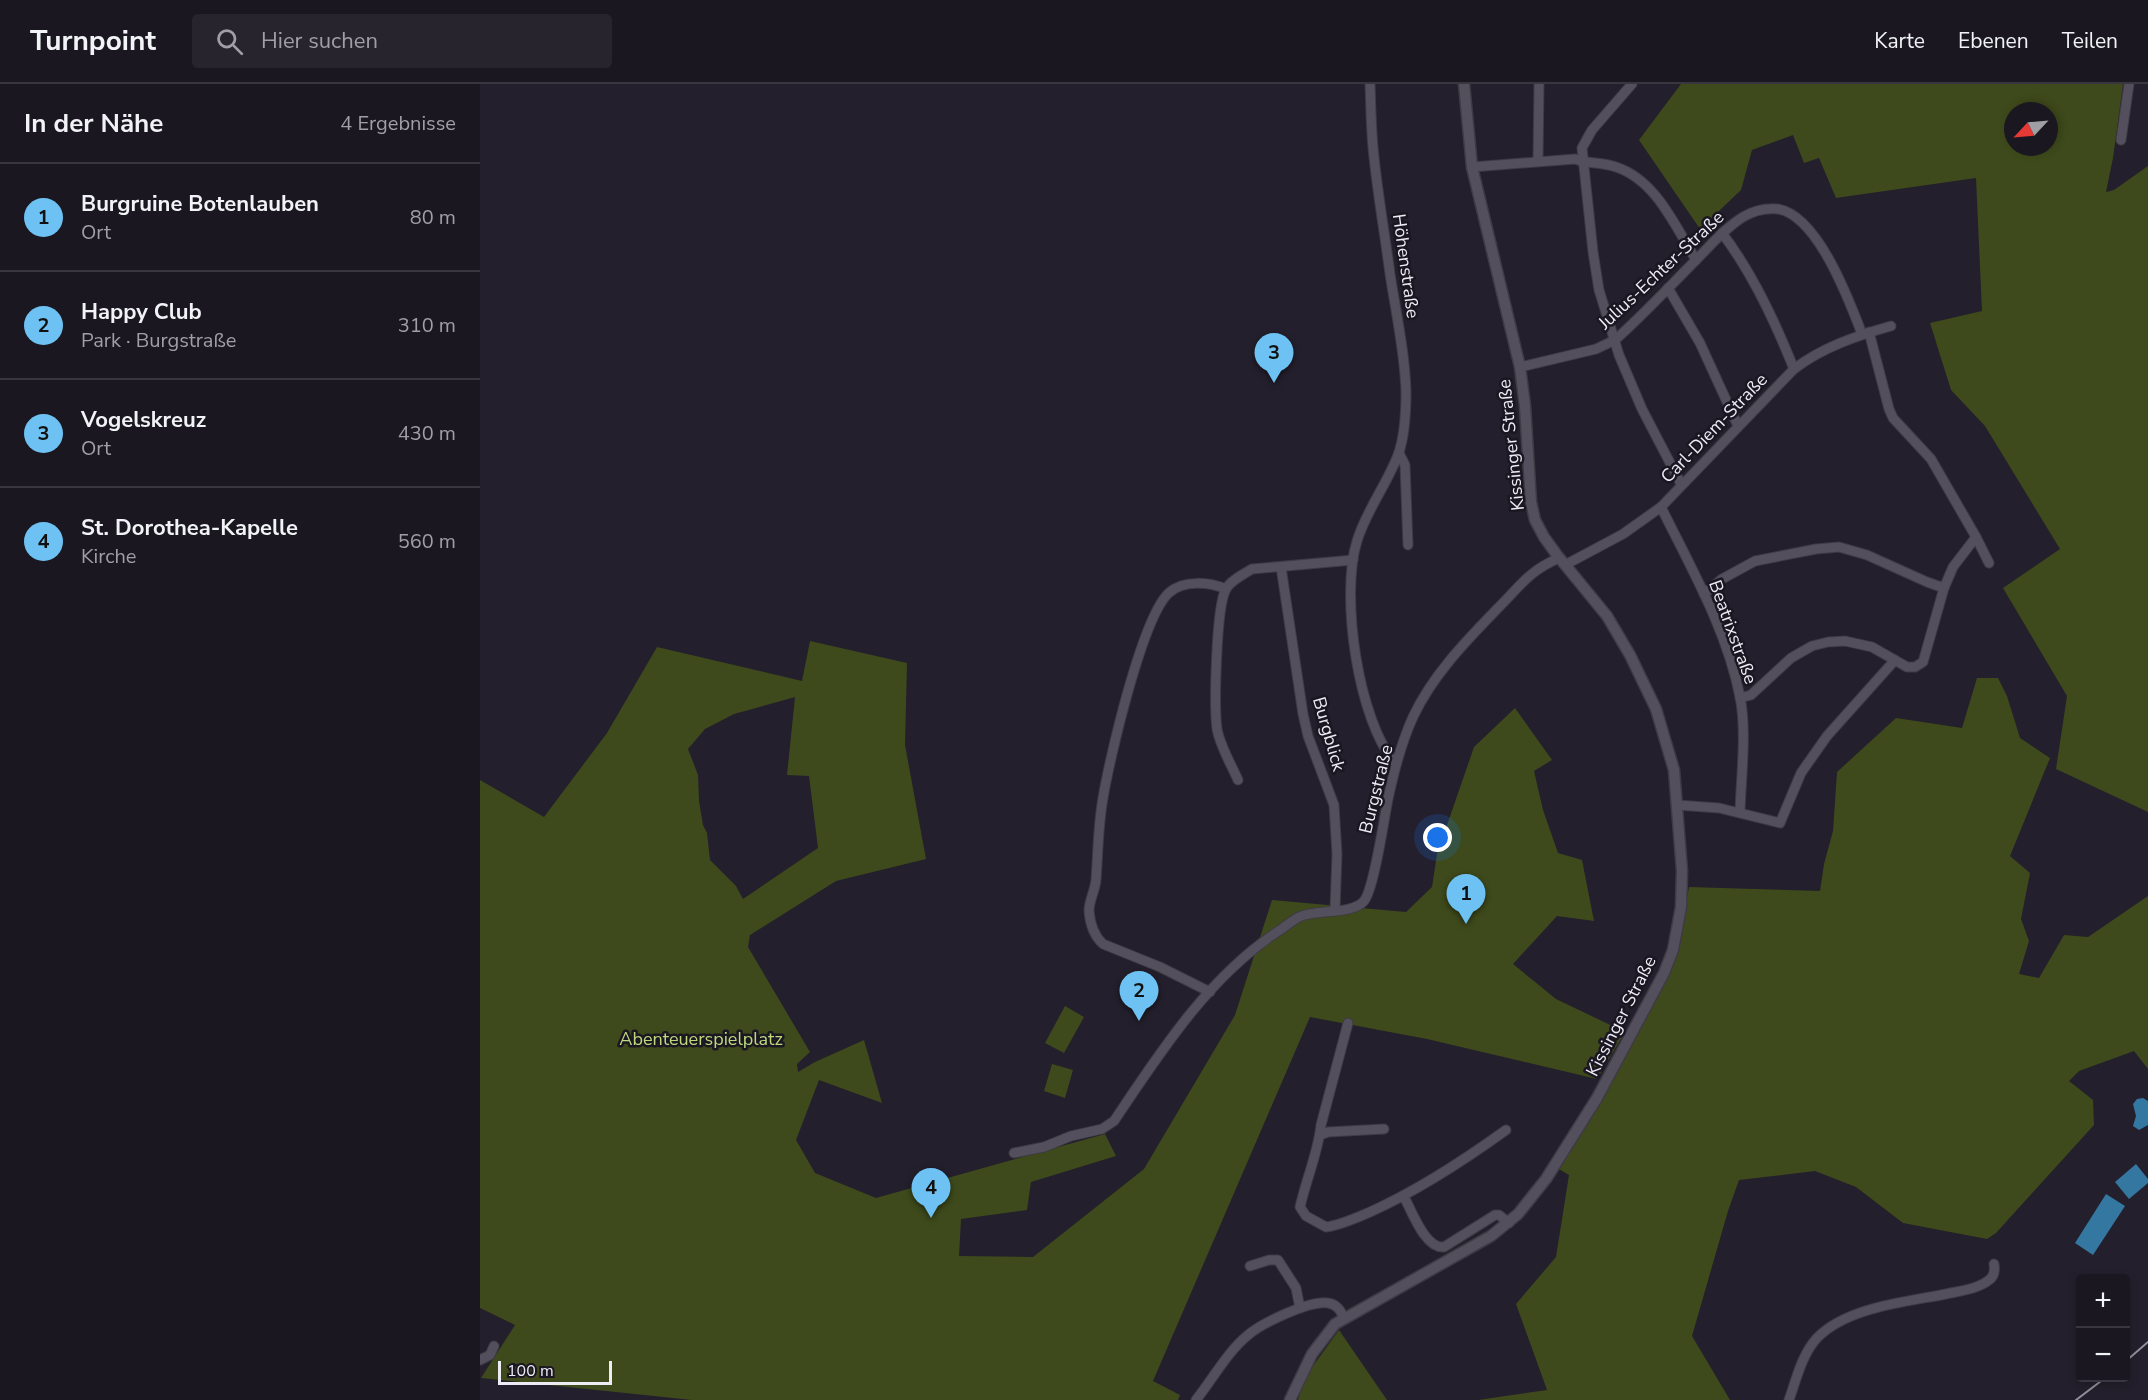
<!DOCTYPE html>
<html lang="de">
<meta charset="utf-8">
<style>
body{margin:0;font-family:"Nunito Sans",sans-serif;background:#27242e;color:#f1f3f6}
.controls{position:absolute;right:18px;bottom:18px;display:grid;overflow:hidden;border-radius:6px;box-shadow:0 3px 9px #0003}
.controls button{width:54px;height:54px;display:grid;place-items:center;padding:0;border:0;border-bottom:2px solid #38363f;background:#1a1721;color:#f1f3f6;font:30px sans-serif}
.compass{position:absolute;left:1524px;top:18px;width:54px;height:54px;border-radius:50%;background:#1a1721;box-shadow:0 3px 9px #0003;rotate:244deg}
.scale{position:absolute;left:18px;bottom:15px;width:114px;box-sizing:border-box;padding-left:6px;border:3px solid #edebf4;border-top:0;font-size:16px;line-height:21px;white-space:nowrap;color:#edebf4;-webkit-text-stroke:4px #1a1622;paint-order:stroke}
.you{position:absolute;left:958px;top:754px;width:21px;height:21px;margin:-15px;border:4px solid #fff;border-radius:50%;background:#1a73e8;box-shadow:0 0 0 9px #1a73e833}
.badge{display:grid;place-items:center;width:39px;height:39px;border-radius:50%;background:#6dc2f3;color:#111;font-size:20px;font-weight:700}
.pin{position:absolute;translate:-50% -50px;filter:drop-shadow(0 2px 3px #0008)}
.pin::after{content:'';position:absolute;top:32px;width:21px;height:18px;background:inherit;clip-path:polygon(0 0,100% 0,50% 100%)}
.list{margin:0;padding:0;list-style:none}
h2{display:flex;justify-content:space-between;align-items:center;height:78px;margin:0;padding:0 24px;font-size:26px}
h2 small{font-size:20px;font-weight:400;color:#9f9fa5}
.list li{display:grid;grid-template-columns:39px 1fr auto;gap:18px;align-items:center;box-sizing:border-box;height:108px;padding:0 24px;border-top:2px solid #38363f}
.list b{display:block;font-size:22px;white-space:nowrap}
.list p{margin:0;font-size:20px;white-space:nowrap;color:#9f9fa5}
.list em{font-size:20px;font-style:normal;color:#9f9fa5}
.icon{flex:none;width:33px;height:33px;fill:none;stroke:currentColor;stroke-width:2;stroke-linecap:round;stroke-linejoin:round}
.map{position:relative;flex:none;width:1668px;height:1316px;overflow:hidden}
header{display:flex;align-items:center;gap:36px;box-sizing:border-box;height:84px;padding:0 30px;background:#1a1721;border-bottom:2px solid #38363f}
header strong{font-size:28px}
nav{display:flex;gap:33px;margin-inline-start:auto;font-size:21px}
.search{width:420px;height:54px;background:#27242e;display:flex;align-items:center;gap:15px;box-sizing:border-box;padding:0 21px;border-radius:6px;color:#9f9fa5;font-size:22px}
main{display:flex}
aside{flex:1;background:#1a1721}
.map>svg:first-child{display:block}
</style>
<header>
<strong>Turnpoint</strong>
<div class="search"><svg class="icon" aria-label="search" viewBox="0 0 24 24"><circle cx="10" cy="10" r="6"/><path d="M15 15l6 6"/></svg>Hier suchen</div>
<nav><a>Karte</a><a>Ebenen</a><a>Teilen</a></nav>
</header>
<main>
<aside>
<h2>In der Nähe<small>4 Ergebnisse</small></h2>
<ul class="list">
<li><span class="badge">1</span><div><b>Burgruine Botenlauben</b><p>Ort</p></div><em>80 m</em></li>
<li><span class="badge">2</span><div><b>Happy Club</b><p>Park · Burgstraße</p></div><em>310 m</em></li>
<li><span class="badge">3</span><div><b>Vogelskreuz</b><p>Ort</p></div><em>430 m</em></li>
<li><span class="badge">4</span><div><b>St. Dorothea-Kapelle</b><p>Kirche</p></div><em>560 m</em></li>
</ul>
</aside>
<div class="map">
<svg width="1668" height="1316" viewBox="0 0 1668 1316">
<rect width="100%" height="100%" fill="#231f2c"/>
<g fill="#3e4a1b" fill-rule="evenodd">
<path d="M 1201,0 L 1643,0 L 1633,74 L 1626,108 L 1634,106 L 1668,82 L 1668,728 L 1576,685 L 1587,612 L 1523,504 L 1580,465 L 1505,342 L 1471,306 L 1450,239 L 1502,227 L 1496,94 L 1356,114 L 1339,74 L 1324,79 L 1313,51 L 1272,66 L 1261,106 L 1220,145 L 1159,56 ZM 1533,27 L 1569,27 L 1569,63 L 1533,63 Z"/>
<path d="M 330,557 L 427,579 L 425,661 L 446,775 L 356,797 L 270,851 L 268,863 L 330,968 L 317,980 L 318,988 L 335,978 L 384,956 L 402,1019 L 339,996 L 316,1056 L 335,1089 L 396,1114 L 625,1050 L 636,1072 L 551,1098 L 547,1126 L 481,1135 L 479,1172 L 553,1173 L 664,1085 L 755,931 L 792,816 L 926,828 L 952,803 L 957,770 L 994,663 L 1035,624 L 1072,676 L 1054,687 L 1063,726 L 1078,769 L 1102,776 L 1114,837 L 1077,832 L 1033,880 L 1076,915 L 1145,948 L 1117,995 L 947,955 L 830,933 L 673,1297 L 700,1311 L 698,1316 L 212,1316 L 1,1294 L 35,1241 L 0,1224 L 0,696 L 64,733 L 127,649 L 177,563 L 322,597 ZM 315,613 L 307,691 L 329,692 L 338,764 L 263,815 L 256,802 L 230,776 L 227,749 L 223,741 L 219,717 L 218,691 L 208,665 L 225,645 L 254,630 Z"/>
<path d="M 1497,594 L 1518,594 L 1527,612 L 1540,654 L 1570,674 L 1530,772 L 1550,789 L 1541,835 L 1549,857 L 1539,890 L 1559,894 L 1584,851 L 1608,853 L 1668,812 L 1668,985 L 1654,967 L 1599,987 L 1589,997 L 1613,1016 L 1614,1041 L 1516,1149 L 1507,1155 L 1423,1139 L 1376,1103 L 1335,1087 L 1259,1096 L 1248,1127 L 1212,1252 L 1250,1316 L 998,1316 L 1067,1306 L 1036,1220 L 1076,1173 L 1089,1091 L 1079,1085 L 1134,992 L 1189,891 L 1201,848 L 1209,803 L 1340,807 L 1344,780 L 1353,747 L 1357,688 L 1416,634 L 1482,644 Z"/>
<path d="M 585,922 L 604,933 L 584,969 L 565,959 Z"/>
<path d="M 572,980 L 593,986 L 585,1014 L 564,1007 Z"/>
<path d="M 859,1246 L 907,1316 L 818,1316 L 825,1293 Z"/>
</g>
<g fill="#3477a1">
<path d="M 1663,1014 L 1668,1017 L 1668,1041 L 1659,1046 L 1653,1042 L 1656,1032 L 1653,1020 L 1657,1015 Z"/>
<path d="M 1656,1080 L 1668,1095 L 1668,1099 L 1649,1115 L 1635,1098 Z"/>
<path d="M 1626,1110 L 1645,1122 L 1613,1171 L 1595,1159 Z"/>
</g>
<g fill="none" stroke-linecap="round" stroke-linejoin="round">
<g stroke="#3e3b45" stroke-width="11">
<g id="minor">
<path d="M 890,0 C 891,24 891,49 894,73 C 898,112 905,151 910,190 C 916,229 925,269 926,308 C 926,327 925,352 918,371 C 907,400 886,427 877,457 C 860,511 878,638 916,680"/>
<path d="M 1152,0 L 1112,46 L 1102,64 L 1113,168 L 1119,206 L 1139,271 L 1162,325 L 1201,400"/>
<path d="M 1641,56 L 1649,0"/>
<path d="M 1058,77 L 1059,0"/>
<path d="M 992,83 L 1095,75 C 1108,80 1122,78 1136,83 C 1176,96 1195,142 1216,176"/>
<path d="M 1242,149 C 1273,190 1295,238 1314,285"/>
<path d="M 1188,204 L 1220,259 L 1258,342"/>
<path d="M 1389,248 L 1409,325 L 1413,334 L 1451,375 L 1496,453 L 1509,479"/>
<path d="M 1040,283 L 1116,265 L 1135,256 C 1163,231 1189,203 1216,176 C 1231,161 1245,144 1263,133 C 1273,127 1286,124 1298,125 C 1338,132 1369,216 1382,250"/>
<path d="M 919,369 L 925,381 L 928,461"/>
<path d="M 1181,423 C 1211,484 1247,546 1260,613 C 1267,647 1261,693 1260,728"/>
<path d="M 1085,481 L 1143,450 L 1181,423 L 1314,285 C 1343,263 1376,252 1411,242"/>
<path d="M 801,483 L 823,630 L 828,652 L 854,721 L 857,770 L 855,826"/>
<path d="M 1224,510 L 1242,495 L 1275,477 L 1336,465 L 1359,463 L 1387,471 L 1447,498 L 1464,504"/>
<path d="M 1260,614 L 1271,611 L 1311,574 L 1332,562 L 1348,558 L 1365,557 L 1392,563 L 1427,583 L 1435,583 L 1443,578 L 1464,504 L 1473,483 L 1496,453"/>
<path d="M 758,696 C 751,680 740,662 737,645 C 734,622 736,523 746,505 C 751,496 764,490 772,485 L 873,476"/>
<path d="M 1197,721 L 1239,724 L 1300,739 L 1321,689 L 1347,652 L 1415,576"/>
<path d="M 730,908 L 680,883 L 623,860 C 614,852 610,839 609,827 C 609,816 615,807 616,796 C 618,769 618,742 623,714 C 629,677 663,529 690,508 C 704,496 729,498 746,505"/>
<path d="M 868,939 L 841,1041 C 838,1069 826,1096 820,1123 L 826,1132 L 846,1143 C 861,1141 876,1134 890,1128 C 939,1106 983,1077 1026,1046"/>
<path d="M 840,1051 L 848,1048 L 904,1045"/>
<path d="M 534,1069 L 564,1063 L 591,1052 L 622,1045 L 634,1037 C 681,967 729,892 800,846 C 806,842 813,836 819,833 C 837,825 872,831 884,817 C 894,805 904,735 908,715 C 914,687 921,659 933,633 C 953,590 988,555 1020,522 C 1042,500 1049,487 1079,474"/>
<path d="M 924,1113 C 932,1127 945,1165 964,1163 L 1015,1131 L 1019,1131 L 1029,1139"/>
<path d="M 770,1182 L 789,1176 L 798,1176 L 816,1204 L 820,1224"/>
<path d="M 0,1276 L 10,1271 L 14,1262"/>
<path d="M 716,1316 C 732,1296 748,1267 768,1251 C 782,1239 830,1216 848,1219 C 856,1220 862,1227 863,1234"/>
<path d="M 1309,1316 C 1316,1296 1322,1270 1337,1254 C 1367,1223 1426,1218 1466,1210 C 1479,1207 1498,1205 1509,1196 C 1515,1192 1515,1186 1514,1180"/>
</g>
</g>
<g stroke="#3e3b45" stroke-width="13">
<path id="tertiary" d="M 810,1316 L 832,1270 L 855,1240 L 1011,1152 L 1038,1130 L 1066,1095 L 1117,1014 L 1184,889 L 1193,866 L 1201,823 L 1202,787 L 1194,686 L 1176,625 L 1150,571 L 1127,532 L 1077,471 L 1064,453 L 1055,436 L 1051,418 L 1045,322 L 1040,283 L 992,83 L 984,0"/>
</g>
<use href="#minor" stroke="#544f5d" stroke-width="9"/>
<use href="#tertiary" stroke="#544f5d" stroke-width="10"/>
<g stroke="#928f9a" stroke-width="2">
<path d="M 1646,1277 L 1668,1258"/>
<path d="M 1596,1316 L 1625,1294"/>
</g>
</g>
<g text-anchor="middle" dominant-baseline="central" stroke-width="5" stroke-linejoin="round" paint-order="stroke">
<g font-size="18" fill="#edebf4" stroke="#1a1622">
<text transform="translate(926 182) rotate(82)">Höhenstraße</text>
<text transform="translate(1181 186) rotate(-43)">Julius-Echter-Straße</text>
<text transform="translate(1234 344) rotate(-46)">Carl-Diem-Straße</text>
<text transform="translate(1031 361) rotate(-96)">Kissinger Straße</text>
<text transform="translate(1253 548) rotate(70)">Beatrixstraße</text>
<text transform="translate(849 650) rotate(74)">Burgblick</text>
<text transform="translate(896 705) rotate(-76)">Burgstraße</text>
<text transform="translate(1141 932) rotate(-63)">Kissinger Straße</text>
</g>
<g font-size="18" fill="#bed97b" stroke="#1a1622">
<text x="221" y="955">Abenteuerspielplatz</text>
</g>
</g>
</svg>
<div class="controls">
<button>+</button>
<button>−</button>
</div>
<svg class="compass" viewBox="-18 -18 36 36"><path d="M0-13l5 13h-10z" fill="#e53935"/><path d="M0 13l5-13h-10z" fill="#9f9fa5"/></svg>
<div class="scale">100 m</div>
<div class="you"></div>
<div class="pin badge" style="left:986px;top:840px">1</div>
<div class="pin badge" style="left:659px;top:937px">2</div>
<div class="pin badge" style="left:794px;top:299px">3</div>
<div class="pin badge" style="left:451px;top:1134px">4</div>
</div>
</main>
